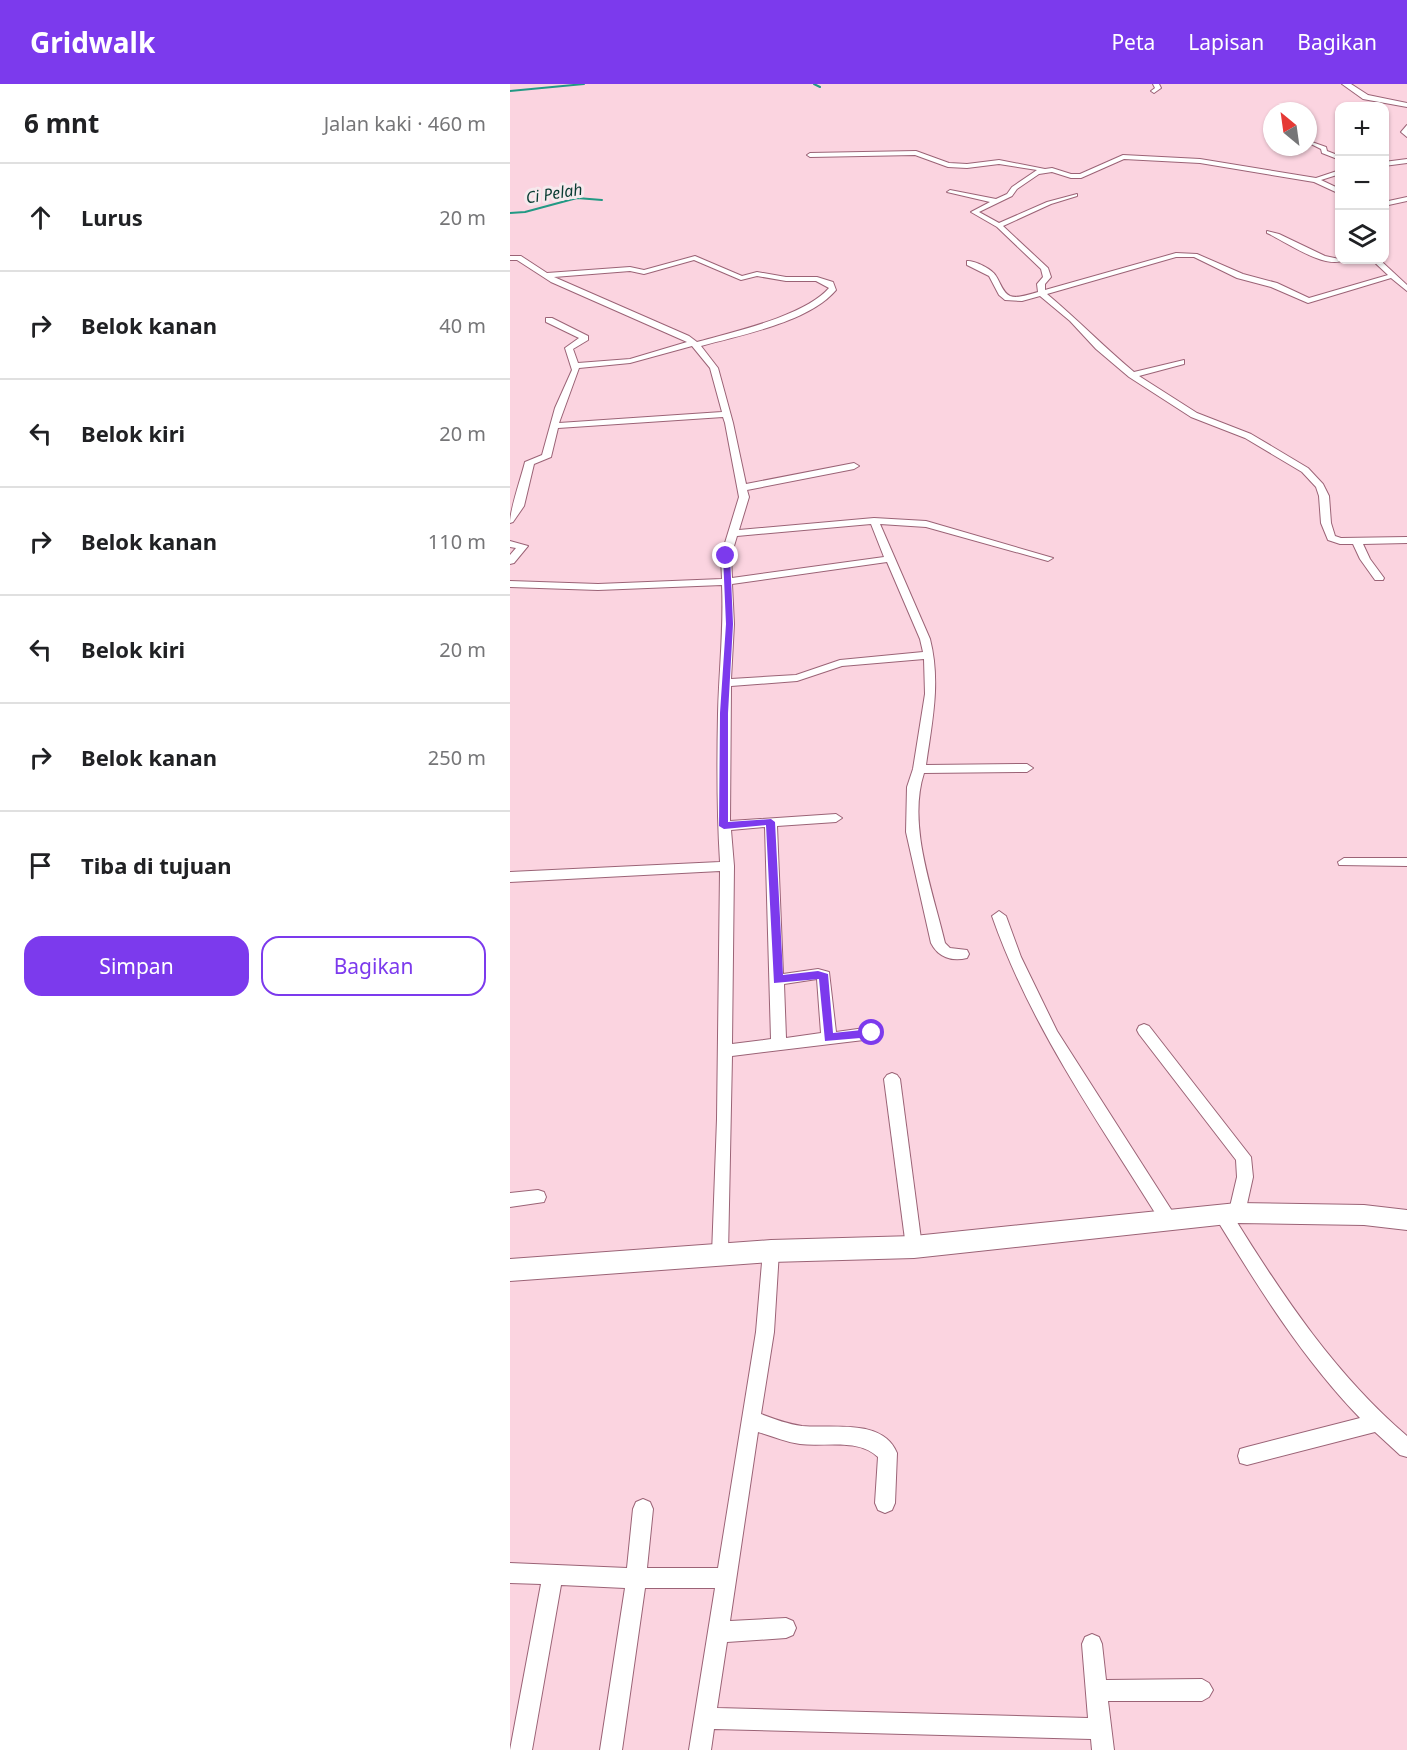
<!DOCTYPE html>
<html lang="id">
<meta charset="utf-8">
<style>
body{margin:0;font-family:"Noto Sans",sans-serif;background:#f6f6f6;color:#202124}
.controls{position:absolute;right:18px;top:18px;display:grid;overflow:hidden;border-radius:12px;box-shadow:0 2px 4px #0004}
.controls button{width:54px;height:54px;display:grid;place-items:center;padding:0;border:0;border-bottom:2px solid #e0e0e0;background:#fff;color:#202124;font:30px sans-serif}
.compass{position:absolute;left:753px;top:18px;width:54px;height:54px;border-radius:50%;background:#fff;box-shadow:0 2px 4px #0004;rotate:331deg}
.stop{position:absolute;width:18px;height:18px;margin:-14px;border:4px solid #7c3aed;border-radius:50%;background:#fff}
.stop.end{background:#7c3aed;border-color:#fff;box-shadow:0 2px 6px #0008}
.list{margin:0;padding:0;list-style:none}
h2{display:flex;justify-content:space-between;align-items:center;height:78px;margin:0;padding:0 24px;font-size:26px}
h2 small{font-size:20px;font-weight:400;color:#757577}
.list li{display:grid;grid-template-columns:39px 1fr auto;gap:18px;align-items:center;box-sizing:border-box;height:108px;padding:0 24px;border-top:2px solid #e0e0e0}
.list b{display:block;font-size:22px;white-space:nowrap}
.list em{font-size:20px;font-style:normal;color:#757577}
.actions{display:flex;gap:12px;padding:18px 24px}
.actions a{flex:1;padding:14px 0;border:2px solid #7c3aed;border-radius:18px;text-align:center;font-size:21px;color:#7c3aed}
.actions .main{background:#7c3aed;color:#fff}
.icon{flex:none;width:33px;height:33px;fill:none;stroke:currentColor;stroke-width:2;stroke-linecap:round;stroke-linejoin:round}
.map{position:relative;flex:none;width:897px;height:1666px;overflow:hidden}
header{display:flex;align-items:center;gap:36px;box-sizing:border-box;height:84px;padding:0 30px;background:#7c3aed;color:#fff}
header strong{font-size:28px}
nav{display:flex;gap:33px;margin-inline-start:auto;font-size:21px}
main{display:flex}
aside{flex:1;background:#fff}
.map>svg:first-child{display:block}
</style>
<header>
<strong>Gridwalk</strong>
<nav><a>Peta</a><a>Lapisan</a><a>Bagikan</a></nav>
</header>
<main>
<aside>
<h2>6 mnt<small>Jalan kaki · 460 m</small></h2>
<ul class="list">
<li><svg class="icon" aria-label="ahead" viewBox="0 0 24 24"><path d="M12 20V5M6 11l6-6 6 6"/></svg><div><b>Lurus</b></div><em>20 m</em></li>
<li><svg class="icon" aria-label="right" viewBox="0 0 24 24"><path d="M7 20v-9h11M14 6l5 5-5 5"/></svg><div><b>Belok kanan</b></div><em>40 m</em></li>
<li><svg class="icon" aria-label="left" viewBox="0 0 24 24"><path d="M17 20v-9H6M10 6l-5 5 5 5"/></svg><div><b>Belok kiri</b></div><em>20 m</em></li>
<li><svg class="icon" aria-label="right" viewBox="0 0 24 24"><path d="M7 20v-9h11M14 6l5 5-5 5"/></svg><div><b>Belok kanan</b></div><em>110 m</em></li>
<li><svg class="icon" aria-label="left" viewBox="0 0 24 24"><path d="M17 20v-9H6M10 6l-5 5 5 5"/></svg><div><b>Belok kiri</b></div><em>20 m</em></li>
<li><svg class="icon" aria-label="right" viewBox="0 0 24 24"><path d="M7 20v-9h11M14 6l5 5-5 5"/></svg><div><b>Belok kanan</b></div><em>250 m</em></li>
<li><svg class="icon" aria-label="arrive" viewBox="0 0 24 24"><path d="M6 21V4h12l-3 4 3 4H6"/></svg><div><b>Tiba di tujuan</b></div></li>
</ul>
<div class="actions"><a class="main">Simpan</a><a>Bagikan</a></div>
</aside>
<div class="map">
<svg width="897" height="1666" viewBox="0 0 897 1666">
<rect width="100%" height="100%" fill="#fbd4e0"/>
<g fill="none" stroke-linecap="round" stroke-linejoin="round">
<g stroke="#229984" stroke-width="2">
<path d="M 304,0 L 310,3"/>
<path d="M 0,7 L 74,0"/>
<path d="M 0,129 L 15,128 L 67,114 L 92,116"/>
</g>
<g stroke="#9b6376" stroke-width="2">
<g id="street">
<path d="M 643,0 L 649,0 L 651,4 L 644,9 L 641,7 L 645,4 Z"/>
<path d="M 799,57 L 816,63 L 817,67 L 830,72 L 830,76 L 812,69 L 811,65 L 799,59 Z"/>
<path d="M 406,67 L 439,79 L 457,80 L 489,76 L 535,85 L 542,84 L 561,90 L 570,90 L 613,71 L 690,75 L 806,94 L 830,86 L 830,90 L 811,96 L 830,105 L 830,110 L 804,98 L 690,79 L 614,75 L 571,94 L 561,94 L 542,88 L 529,90 L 507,105 L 502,112 L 469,128 L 489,139 L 537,118 L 567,110 L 567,112 L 541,120 L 493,142 L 538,184 L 541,193 L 535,200 L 535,206 L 666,169 L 687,170 L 733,190 L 767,199 L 799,214 L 878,191 L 862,176 L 870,176 L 897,201 L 897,207 L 881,194 L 798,219 L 761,203 L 727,194 L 684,173 L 666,173 L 537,210 C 567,235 594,263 624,288 L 674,276 L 674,280 L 629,292 L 687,329 L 741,350 L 798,384 L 813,400 L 819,412 L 821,439 L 825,452 L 831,454 L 897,453 L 897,459 L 853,460 L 860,475 L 874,494 L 873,496 L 865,496 L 850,475 L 843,460 L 830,460 L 818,456 L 811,439 L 809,412 L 806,403 L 792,388 L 735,354 L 681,333 L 619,293 L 586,265 L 560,237 L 530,212 L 512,217 L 495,216 L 489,211 L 479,192 L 457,181 L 457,177 C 466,177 482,185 486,192 C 490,198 493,209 500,212 C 508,215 520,210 528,208 L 527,200 L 533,193 L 531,185 L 487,143 L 461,128 L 480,118 L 437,108 L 440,106 L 486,115 L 497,110 L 502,103 L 527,86 L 489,80 L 457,84 L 438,83 L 405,71 L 300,73 L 297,71 L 300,69 Z"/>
<path d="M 897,75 L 897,79 L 874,82 L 874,78 Z"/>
<path d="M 897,113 L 897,117 L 874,122 L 874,118 Z"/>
<path d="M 757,147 L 769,150 L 815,172 L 834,176 C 815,186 775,157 757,149 Z"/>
<path d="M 0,172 L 11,172 L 37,189 L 120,183 L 134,186 L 185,172 L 232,192 L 247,188 L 276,193 L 307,193 L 323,198 L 326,206 C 299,238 231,251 191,262 L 208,284 L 223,339 L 236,400 L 344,379 L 349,382 L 344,385 L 237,406 L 239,413 L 229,446 L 364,434 L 416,437 L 543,474 L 538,477 L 416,443 L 370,440 L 420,555 C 431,598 422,638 416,681 L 517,680 L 523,684 L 517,688 L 414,689 C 397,741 423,807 435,859 L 440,864 L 457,866 L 459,870 L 457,874 C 442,878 428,873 421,859 L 396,748 L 397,703 L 403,685 L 415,610 L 414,575 L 332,582 L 287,597 L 221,602 L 220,737 L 326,730 L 332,734 L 326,738 L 267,742 L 273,890 L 308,885 L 319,888 L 326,948 L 362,943 L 367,945 L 369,949 L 367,953 L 362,955 L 222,972 L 218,1170 L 216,1175 L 210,1177 L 204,1175 L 202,1170 L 207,1035 L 210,787 L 0,798 L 0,788 L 210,778 C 207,729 207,679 208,630 C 209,587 214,545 212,501 L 88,506 L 0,503 L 0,497 L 88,500 L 212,495 L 211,472 L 229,413 L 215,339 L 213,333 L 48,344 L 41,373 L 24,380 L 14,422 L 3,438 L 0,439 C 0,425 11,394 15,378 L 32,371 L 45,324 L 62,286 L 55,264 L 69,254 L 36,238 L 36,234 L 42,234 L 78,252 L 78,256 L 63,265 L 68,279 L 120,275 L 177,258 L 41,198 L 7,176 L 0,176 ZM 184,176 L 231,196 L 247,192 L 276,197 L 306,197 L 319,204 C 295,232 223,248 187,258 L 179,252 L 44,193 L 120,187 L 134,190 ZM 182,262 L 200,284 L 212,328 L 49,339 L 69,284 L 120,279 ZM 361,440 L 374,473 L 222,494 L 221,472 L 227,452 ZM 377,478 L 410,555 L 413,568 L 330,576 L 286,591 L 221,595 L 224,540 L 222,500 ZM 255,743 L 261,955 L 222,960 L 224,782 L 221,746 ZM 307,895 L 311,949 L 276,954 L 274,900 Z"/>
<path d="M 0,457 L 18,462 L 4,479 L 0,480 L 0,471 L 6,464 L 0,463 Z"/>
<path d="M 834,774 L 897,774 L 897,782 L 829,781 L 828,778 Z"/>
<path d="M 489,827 L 496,832 L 511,873 L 547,947 L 664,1130 L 666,1135 L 664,1140 L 658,1142 L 652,1140 C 589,1038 522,946 482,832 Z"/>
<path d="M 634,940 L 639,942 L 741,1073 L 743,1093 L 735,1129 L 733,1134 L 725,1135 C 774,1214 826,1291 897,1352 L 897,1373 L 890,1371 L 865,1348 L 737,1381 L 730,1379 L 728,1372 L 730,1365 L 737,1363 L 850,1334 C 793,1275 750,1206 707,1136 L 705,1131 L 707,1126 L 713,1124 L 719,1127 L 727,1093 L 726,1076 L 629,950 L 627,946 L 629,942 Z"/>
<path d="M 382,989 L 387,991 L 390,995 L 412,1163 L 410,1168 L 404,1170 L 398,1168 L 396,1163 L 374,995 L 377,991 Z"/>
<path d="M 28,1106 L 34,1108 L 36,1113 L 34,1118 L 0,1123 L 0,1109 Z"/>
<path d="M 261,1160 L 267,1162 L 269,1167 L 264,1248 L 251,1330 C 264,1335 278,1340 292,1342 C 322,1345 373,1334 387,1369 L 385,1419 L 382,1426 L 375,1429 L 368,1426 L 365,1419 L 368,1373 C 348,1354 315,1363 290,1360 C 276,1358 262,1352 248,1348 L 220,1537 L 276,1534 L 283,1537 L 286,1544 L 283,1551 L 276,1554 L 217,1558 L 207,1624 L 578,1634 L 572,1560 L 575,1553 L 582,1550 L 589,1553 L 592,1560 L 596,1596 L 692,1595 L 699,1599 L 703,1606 L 699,1613 L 692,1617 L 598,1617 L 604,1666 L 582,1666 L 581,1655 L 204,1645 L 201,1666 L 179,1666 L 205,1504 L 135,1504 L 112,1666 L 90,1666 L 115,1504 L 51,1501 L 22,1666 L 0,1666 L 31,1500 L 0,1499 L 0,1479 L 117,1484 L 123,1425 L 126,1418 L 133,1415 L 140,1418 L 143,1425 L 137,1484 L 208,1484 L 246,1248 L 253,1167 L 255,1162 Z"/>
</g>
</g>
<g stroke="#9b6376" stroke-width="2">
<g id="secondary">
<path d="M 832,0 L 841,0 L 858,11 L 897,19 L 897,23 L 853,15 Z"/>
<path d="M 897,41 L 897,53 L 891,48 Z"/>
<path d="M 727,1119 L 854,1121 L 897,1126 L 897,1146 L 854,1141 L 727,1139 L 404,1174 L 261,1178 L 0,1197 L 0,1175 L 261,1156 L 404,1152 Z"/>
</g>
</g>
<use href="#street" fill="#fff" fill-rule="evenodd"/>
<use href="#secondary" fill="#fff" fill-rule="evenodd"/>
</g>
<path fill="#7c3aed" d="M 216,470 L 220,472 L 223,540 L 218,629 L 218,738 L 261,735 L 265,738 L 273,891 L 308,887 L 318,890 L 323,949 L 362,945 L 368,949 L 362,953 L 315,957 L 309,895 L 264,899 L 256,741 L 214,745 L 209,742 L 210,629 L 216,540 L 213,472 Z"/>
<g text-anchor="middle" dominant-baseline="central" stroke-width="6" stroke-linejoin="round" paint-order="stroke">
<g font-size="16" font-style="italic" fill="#083b32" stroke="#f6e9ed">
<text transform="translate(44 109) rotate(-9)">Ci Pelah</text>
</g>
</g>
</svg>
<div class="controls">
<button>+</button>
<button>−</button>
<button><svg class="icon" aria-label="layers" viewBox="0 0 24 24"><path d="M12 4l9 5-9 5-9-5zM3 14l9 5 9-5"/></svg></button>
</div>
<svg class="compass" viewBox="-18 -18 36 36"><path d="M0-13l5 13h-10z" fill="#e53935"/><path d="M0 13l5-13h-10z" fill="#757577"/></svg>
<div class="stop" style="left:362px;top:949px"></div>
<div class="stop end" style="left:216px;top:472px"></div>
</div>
</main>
